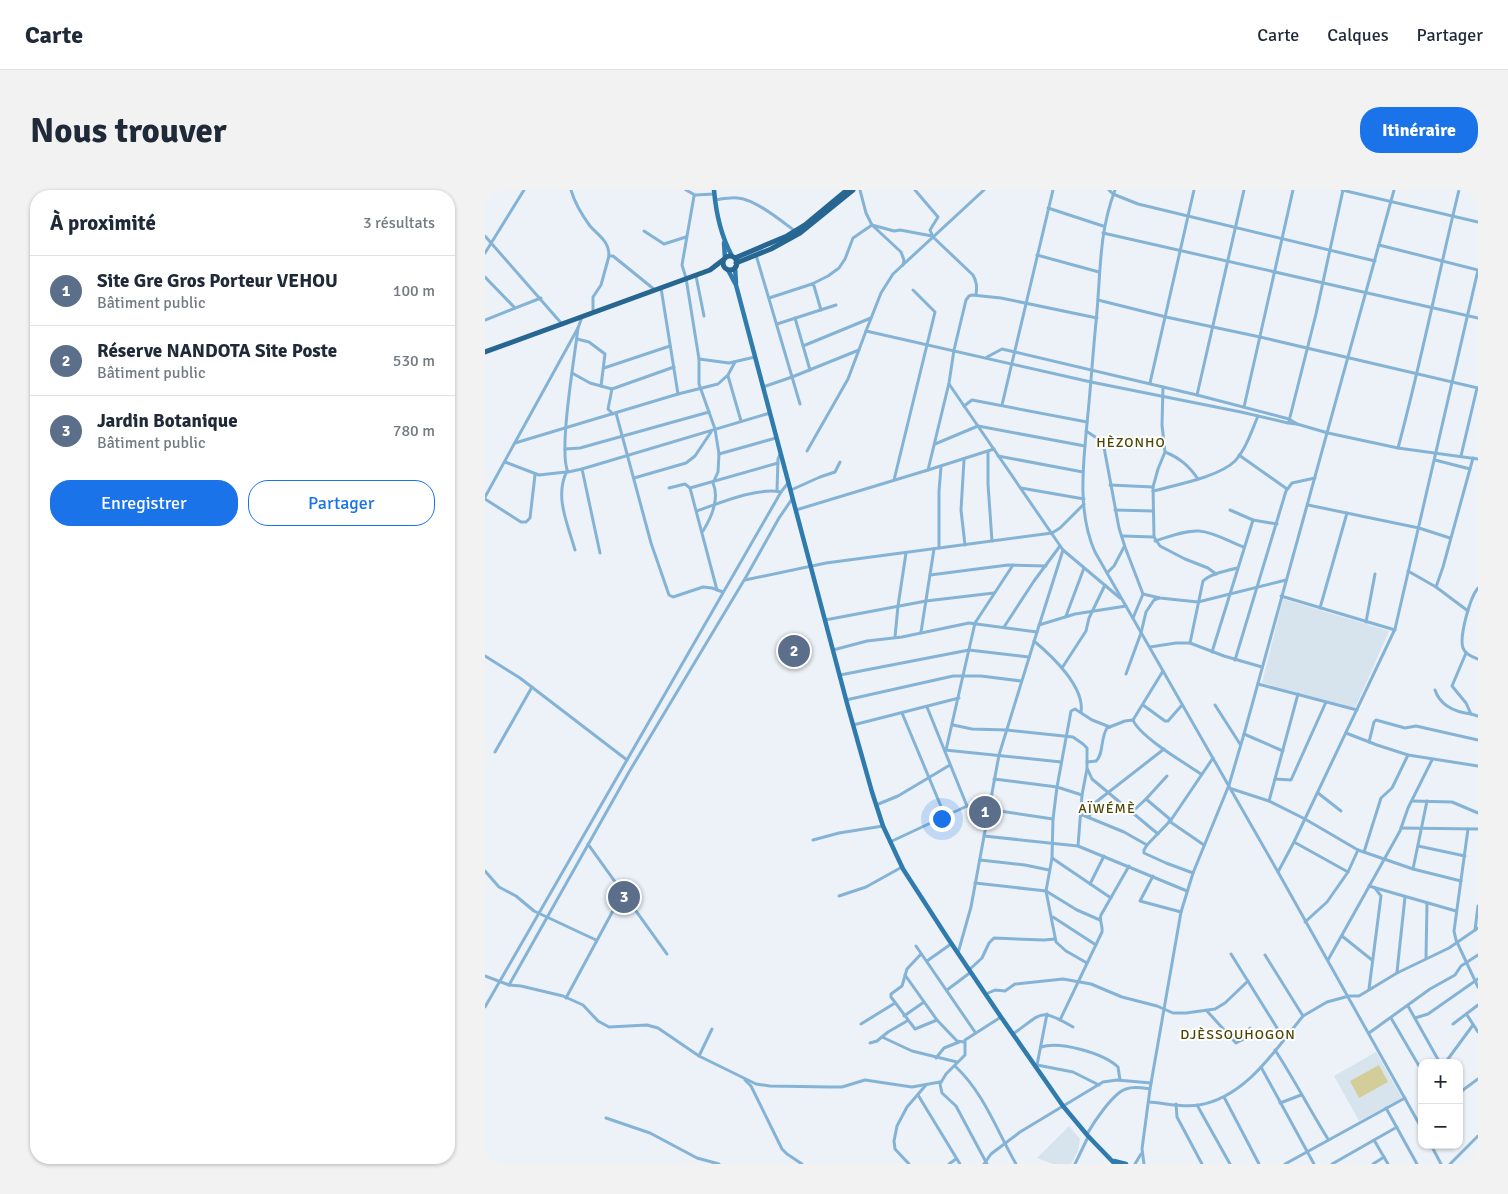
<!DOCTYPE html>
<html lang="fr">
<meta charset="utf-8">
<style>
body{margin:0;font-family:Signika,sans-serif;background:#f2f2f3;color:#1f2937}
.controls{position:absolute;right:15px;bottom:15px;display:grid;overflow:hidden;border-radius:10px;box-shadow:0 1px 4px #0004}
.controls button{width:45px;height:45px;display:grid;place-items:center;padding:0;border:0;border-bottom:1px solid #e0e1e3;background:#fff;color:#1f2937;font:25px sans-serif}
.you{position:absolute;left:456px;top:628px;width:18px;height:18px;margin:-12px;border:4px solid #fff;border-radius:50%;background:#1a73e8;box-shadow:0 0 0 8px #1a73e833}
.badge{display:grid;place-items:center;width:32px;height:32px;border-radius:50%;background:#1a73e8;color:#fff;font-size:16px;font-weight:700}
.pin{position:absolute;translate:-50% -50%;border:2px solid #fff;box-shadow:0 1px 5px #0006}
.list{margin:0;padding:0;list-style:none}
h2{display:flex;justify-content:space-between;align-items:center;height:65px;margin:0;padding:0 20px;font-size:21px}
h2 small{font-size:16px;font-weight:400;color:#747a83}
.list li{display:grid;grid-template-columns:32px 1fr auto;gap:15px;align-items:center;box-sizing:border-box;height:70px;padding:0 20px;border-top:1px solid #e0e1e3}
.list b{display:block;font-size:19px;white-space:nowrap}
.list p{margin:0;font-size:16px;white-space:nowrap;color:#747a83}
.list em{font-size:16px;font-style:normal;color:#747a83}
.actions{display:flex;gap:10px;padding:15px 20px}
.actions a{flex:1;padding:11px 0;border:1px solid #1a73e8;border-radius:20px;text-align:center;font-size:18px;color:#1a73e8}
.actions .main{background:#1a73e8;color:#fff}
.map{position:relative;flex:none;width:993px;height:974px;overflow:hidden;border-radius:20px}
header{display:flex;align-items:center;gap:30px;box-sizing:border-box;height:70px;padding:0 25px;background:#fff;border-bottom:1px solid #e0e1e3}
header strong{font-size:24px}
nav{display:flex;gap:28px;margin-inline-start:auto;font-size:18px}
.intro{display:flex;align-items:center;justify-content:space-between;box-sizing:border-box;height:120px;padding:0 30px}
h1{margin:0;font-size:35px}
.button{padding:12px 22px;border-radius:20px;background:#1a73e8;color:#fff;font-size:18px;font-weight:700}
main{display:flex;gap:30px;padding:0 30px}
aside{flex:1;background:#fff;border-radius:20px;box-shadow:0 1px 4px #0004}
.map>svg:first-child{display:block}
</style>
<header>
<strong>Carte</strong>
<nav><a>Carte</a><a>Calques</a><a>Partager</a></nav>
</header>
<div class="intro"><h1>Nous trouver</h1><a class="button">Itinéraire</a></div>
<main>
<aside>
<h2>À proximité<small>3 résultats</small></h2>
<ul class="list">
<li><span class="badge" style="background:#5c6f8a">1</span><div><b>Site Gre Gros Porteur VEHOU</b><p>Bâtiment public</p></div><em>100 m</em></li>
<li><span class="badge" style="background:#5c6f8a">2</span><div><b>Réserve NANDOTA Site Poste</b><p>Bâtiment public</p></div><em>530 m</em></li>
<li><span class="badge" style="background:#5c6f8a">3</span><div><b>Jardin Botanique</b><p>Bâtiment public</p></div><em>780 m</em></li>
</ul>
<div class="actions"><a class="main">Enregistrer</a><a>Partager</a></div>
</aside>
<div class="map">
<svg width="993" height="974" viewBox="0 0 993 974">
<rect width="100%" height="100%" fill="#ecf2f8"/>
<g fill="#d7e4ee">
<path d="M 798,409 L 904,441 L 870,518 L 777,493 Z"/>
<path d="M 891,862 L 917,908 L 874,931 L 849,886 Z"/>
<path d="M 584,936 L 595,949 L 593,961 L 586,974 L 568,974 L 552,968 Z"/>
</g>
<path fill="#d3ce99" d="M 894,875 L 903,892 L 874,908 L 865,891 Z"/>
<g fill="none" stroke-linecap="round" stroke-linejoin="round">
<g stroke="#85b3d6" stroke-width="3">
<path d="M 86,0 C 90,14 97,25 105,36 C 114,46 124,51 124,66"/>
<path d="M 201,0 L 210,5"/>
<path d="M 375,0 L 381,23 L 387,35 L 416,62 L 419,70 L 418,75"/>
<path d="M 430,0 L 453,27 L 445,40 L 448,47 L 488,85 C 492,92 492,97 491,105"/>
<path d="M 499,0 L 408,84 L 396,103 L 381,141 L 606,192 L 756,222 L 803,233 L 812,234"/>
<path d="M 624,0 L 628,4 L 653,14 L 890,71"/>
<path d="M 630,0 C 613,45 616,85 611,132 C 608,162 606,193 603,223 C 599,268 591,320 610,362 L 793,682"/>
<path d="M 857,0 L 993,32"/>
<path d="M 230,10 C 237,9 246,7 253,8 C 271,10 295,30 310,41"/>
<path d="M 563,18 L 618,36"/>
<path d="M 159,41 L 179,54 L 201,47"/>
<path d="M 618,43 L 993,128"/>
<path d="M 0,46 L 77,134"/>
<path d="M 894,55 L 993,80 L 910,439 L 809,652 L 793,682 L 937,939"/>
<path d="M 0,63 L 39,0"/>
<path d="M 271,65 L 315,214"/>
<path d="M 552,65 L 614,82"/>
<path d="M 211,86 L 219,126"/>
<path d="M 0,87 L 30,118"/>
<path d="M 327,94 L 343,86 L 354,78 L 360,69 L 368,48 L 387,35 L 409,41 L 415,40 L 447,46"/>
<path d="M 176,98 L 193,204"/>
<path d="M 284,108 L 327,94 L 329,96 L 336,120"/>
<path d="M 613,110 L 681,127 L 775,147 L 993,198"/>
<path d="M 108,122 L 108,107 L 116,95 L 124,66 L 128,66 L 170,100"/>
<path d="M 310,128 L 325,180"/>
<path d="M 0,130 L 56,108"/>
<path d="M 292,134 L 351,115"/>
<path d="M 93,138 C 90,165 73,262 83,282 L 97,279 L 285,223"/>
<path d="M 92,149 L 104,152 L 120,164 L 116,196"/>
<path d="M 318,156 L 386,128"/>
<path d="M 502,167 L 517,159 L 530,162 L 712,205 L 804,229 L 812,234 L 843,243 L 913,258 L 993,269"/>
<path d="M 214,169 L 244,173 L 270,167"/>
<path d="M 119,178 L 185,156"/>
<path d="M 87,183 L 105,193 L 127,199 L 189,177"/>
<path d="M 243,186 L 256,231"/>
<path d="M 665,193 L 709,0"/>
<path d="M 464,194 L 578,360 L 635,408"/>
<path d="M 278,197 L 307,187 L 374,160"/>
<path d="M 678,197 L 677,235 L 680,262 L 673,279 L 668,297 L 669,347 L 675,356 L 700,369 L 723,378 L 731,384"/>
<path d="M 127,199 L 123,219 L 128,224"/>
<path d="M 712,205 L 759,0"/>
<path d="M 517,215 L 568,0"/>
<path d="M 479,216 L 487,210 L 602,232"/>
<path d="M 759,217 L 808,0"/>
<path d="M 131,223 L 166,353 L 184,405 L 188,407 L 218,397 L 227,398 L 238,402"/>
<path d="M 804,231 L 831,124 L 858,0"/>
<path d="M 601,241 L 618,252 L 634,338 L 640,357 L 658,404 L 648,428"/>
<path d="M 30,253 L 193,204 L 233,194 L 243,185 L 250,172"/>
<path d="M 450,254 L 493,236 L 600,256"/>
<path d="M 913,258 C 936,173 953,86 974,0"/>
<path d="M 80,259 L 95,258 L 224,222"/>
<path d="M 322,261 L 363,189 L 381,141"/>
<path d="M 503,262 L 503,294 L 507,351"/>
<path d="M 680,262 C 695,268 704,276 713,289"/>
<path d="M 234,264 L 291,248"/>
<path d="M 754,265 L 802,299"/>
<path d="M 513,266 L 598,282"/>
<path d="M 976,266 L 992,198"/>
<path d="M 479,270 L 476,320 L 480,355"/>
<path d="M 950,270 L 985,279"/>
<path d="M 20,272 L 54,285 L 81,282"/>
<path d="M 97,279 L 115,363"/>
<path d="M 443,280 L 509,259"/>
<path d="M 82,281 C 69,306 83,335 90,360"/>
<path d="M 149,288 L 201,273 L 210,266 L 226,242"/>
<path d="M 409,290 L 450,122 L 428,100"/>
<path d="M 625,295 L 668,297"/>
<path d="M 184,298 L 200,294 L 205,298 L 232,400"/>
<path d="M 205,298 L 293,273"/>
<path d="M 536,298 L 599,309"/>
<path d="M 306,300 L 335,287 L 350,282 L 355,272"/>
<path d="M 292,301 L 293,269 L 295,264"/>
<path d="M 668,301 C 690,295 734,287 750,271 C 761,259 767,240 773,226"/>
<path d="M 0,307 L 93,138 L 97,127"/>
<path d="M 0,309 L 36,332 L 41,332 L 45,328 L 50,285"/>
<path d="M 823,315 L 934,338 L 965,348"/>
<path d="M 311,320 L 443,280 L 464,193 L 469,160 L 481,110 L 484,106 L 487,105 L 516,108 L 612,128"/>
<path d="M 630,320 L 668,321"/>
<path d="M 745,320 L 768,330 L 792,334"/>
<path d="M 212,321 C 235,313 272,297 296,302"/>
<path d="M 218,341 C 226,328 235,309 228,293 L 233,282 L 234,264 L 230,239 L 214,194 L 214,169 L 201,88 L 197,75 L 209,6 L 211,5 L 229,4"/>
<path d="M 637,346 L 669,347"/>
<path d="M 670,351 C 684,347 699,340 714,341 C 729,342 745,352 759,357"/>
<path d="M 454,358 L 454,301 L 456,277"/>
<path d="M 923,381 L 951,397 L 983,421"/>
<path d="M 622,383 L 629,376 L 639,357"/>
<path d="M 445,385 L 523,375 L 561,376"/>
<path d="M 260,390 L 341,373 L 567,343 L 575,338 L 599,314"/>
<path d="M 951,397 L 958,377 L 988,268"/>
<path d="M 993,398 C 985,407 974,447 978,458 C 980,464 987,467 993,469"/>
<path d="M 658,404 L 675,408 L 713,412 L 801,390"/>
<path d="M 796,406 L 910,440"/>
<path d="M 835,418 L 862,323"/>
<path d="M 581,426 L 599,378"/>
<path d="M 340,430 L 441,411 L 509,403"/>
<path d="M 881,432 L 890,384"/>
<path d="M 554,435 L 590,424 L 641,416"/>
<path d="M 519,437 L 549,391 L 575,356"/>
<path d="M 436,442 L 449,359"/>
<path d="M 410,447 L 413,416 L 421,363"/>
<path d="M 549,451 C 567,466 600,497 596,522"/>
<path d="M 705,453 L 718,391 C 726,383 742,381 752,378"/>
<path d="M 665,457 L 691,453 L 705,453 L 739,466 L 777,477"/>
<path d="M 348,460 L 382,451 L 417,447 L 484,433 L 552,442"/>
<path d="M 727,462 L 768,330"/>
<path d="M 981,463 L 967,496 L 981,513 L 986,524 L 993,526"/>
<path d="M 0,466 L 35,488 L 142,570"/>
<path d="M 750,470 L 801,301 L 807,293 L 830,288"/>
<path d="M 577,478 L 601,441 L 604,428 L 620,395"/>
<path d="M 641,484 L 656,443 L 661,422 L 669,410 L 674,408"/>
<path d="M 355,485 L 484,460 L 544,467"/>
<path d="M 773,494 L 872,520"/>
<path d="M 950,500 C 955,515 970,522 986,524"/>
<path d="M 361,510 L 468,486 L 496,486 L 536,491"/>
<path d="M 658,515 L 680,531 L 683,531 L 697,515"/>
<path d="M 730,515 L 755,554"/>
<path d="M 442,517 L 482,616"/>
<path d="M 417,523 L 460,626"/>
<path d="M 648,530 C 655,547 700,573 716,584"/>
<path d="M 648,530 L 678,481"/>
<path d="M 368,535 L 474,508"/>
<path d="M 468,535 L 487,539 L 522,540 L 588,547 L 598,554 L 602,558 L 602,578 L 607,589 L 673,644"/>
<path d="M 861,543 L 892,555 L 923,565 L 993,576"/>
<path d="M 759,544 L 798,561"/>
<path d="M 884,552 L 889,532 L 891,530 L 920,538 L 931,536 L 993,550"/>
<path d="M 460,560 L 576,572"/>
<path d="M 461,560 L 490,433 L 528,375"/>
<path d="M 10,562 L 47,497"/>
<path d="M 602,572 L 611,571 C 619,564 615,549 622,538 L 640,531 L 648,530"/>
<path d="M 509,589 L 572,597 L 597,605"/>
<path d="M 790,589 L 806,590 L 841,512"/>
<path d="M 747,599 L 784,611 L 820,629 L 873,660 L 928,679 L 976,691"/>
<path d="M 833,603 L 856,621"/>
<path d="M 661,609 L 682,586"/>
<path d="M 784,611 L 813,504"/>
<path d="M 927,611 L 967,612 L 993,623"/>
<path d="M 391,615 L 413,606 L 465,575"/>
<path d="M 647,622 L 661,609 L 686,630"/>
<path d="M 595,624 L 639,642 L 662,655"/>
<path d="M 604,627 L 611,612 L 679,559"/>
<path d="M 684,631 L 719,655"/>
<path d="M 916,638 L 993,639"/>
<path d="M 983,639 L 969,741 L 971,750 L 993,797"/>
<path d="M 499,646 L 593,656 L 702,701"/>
<path d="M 328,650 L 354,643 L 398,636"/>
<path d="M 405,652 L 482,616 L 568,629"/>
<path d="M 809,652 L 863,682 L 873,660"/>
<path d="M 103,654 L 182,764"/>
<path d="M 593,656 L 597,605 L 602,579"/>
<path d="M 933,656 L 980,666"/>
<path d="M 879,662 L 896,608 L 907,598 L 923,565"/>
<path d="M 567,668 L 626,708"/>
<path d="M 495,670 L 540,675 L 564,680"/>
<path d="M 928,679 L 942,611"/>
<path d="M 0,681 L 14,697 L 31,706 L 49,721 L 111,750"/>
<path d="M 708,683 L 681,673 L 659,663 L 659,660 L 662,655 L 686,630 L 728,568"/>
<path d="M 668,686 L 655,711 L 696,722"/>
<path d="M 490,693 L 561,701 L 592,720 L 615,730"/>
<path d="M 605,694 L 619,666"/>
<path d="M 884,696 L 971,721"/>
<path d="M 354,706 L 381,697 L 417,677"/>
<path d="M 568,727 L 611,755"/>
<path d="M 820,732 L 842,712 L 863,682"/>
<path d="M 990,740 L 993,716"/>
<path d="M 857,746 L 887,770"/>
<path d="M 431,756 L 490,842"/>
<path d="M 473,763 L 486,717 L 514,565 L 552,442 L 578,360"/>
<path d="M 436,764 L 422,779 L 417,796 L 406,804 L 406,807 L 430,839 L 452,830"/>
<path d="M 746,764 L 799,849"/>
<path d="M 780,765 L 818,826"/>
<path d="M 941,768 L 942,713"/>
<path d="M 843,770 L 915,641 L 923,618 L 947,570"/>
<path d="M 442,771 L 466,754"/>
<path d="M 602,773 L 581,761 L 571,752 L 561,701 L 567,668 L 568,629 L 572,597 L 586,521 L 590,519 L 607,530 L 625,537"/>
<path d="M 484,780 L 497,768 L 504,753 L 509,748 L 559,750 L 570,749"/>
<path d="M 912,782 L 920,707"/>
<path d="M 420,785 L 452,830 L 472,851 L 479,852"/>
<path d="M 0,786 L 24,795 L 36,796 L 78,806 L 98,815 L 113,831 L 124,837 L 162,835 L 173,838 L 214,866 L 271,894 L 285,896 L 345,897 L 357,897 L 380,890 L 427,897 L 455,892"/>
<path d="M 24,795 L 144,582 L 261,387 L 294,328 L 307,309"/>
<path d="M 884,799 L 896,706 L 890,698"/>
<path d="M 462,800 L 486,782"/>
<path d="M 501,804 L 510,800 L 520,801 L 530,794 L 578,789 L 606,794 L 637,807 L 672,816 L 688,823 L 701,823 L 730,819 L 740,813 L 763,791"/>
<path d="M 81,808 L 138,702"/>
<path d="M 923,816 L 955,873"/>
<path d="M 0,817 L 296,302 L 303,293"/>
<path d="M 722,821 L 751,853 L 759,849 L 765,838"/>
<path d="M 982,825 L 993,842"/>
<path d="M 419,826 L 439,812"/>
<path d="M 906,828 L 937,881"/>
<path d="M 930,828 L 943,824 L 993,789"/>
<path d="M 575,830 L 617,742 C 618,735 614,731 616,725 L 644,676"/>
<path d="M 376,834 L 410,813"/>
<path d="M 968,834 L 993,815"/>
<path d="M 884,843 L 945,799 L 970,785 L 976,776 L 993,765"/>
<path d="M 528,844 C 558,823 554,817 588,837"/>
<path d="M 397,847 L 427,861 L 472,872"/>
<path d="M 385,853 L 392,851 L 403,842 L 422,831"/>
<path d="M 556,857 C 575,851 618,863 633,877 L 635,890"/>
<path d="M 790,860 C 809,889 825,920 843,949"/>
<path d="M 214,866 L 227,839"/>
<path d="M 451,868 L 459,858 L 474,852"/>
<path d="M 960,873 L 988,835"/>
<path d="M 552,875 L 588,882 L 614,895"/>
<path d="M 552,875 L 562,824"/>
<path d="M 470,876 C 499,903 512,941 531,974"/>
<path d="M 776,877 L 829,974"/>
<path d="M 260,890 L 266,896 L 297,959 L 302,964 L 317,974"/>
<path d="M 974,903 L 993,889"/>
<path d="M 433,905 L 475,974"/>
<path d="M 739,907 L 774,974"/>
<path d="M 664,912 C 679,913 699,918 714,915 C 761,907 790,860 818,826 L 842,812 L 864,806 L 874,806 L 912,783 L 964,758 L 993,738"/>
<path d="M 795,913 L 816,905"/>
<path d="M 691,914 L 692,927 L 717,974"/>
<path d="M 712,915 L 745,974"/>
<path d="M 901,918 L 932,974"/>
<path d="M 121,928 L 165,943 L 212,968 L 234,974"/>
<path d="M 602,944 C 609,932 628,903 641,899 C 649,896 658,898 665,899"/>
<path d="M 889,950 L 903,974"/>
<path d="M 946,955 L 956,974"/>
<path d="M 424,974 L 410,959 L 409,951 L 412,936 L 422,917 L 441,895"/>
<path d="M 464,974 L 471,969"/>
<path d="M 499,974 L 506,964 L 535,942 L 618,892 L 632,890 L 666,893"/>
<path d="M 502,974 L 471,916 L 457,903 L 455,894 L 461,884 L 480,865 L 480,850 L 516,827"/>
<path d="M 590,974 L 603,947"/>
<path d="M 650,974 L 656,964"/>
<path d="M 659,974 L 657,959 L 665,899 L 696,722 L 708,683 L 744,595 L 759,544 L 909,0"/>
<path d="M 800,974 L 920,908"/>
<path d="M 847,974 L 912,937"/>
<path d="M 888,974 L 899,967"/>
<path d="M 965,974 L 993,946"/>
</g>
<g stroke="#307bad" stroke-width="4.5">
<path d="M 229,0 C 231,23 236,46 247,66"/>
<path d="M 239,53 L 240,68"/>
<path d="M 250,77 L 251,93"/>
<path d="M 243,80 L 251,95 L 363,517 L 387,602 L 398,636 L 418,679 L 462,747 L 516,827 L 578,916 L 603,946 L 630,974"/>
<path d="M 629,971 L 641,974"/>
</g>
<g stroke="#266690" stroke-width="5">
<circle cx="245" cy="73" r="7"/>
<path d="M 250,68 L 302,46 L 320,35 L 362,0"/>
<path d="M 251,73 L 286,59 L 315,43 L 368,0"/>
<path d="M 0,162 L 225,80 L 238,70"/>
</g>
</g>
<g text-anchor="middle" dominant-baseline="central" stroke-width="4" stroke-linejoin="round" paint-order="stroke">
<g font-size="14" letter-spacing="1" fill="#4c4603" stroke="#fff">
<text x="646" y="252">HÈZONHO</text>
<text x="622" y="618">AÏWÉMÈ</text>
<text x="753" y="844">DJÈSSOUHOGON</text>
</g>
</g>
</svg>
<div class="controls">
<button>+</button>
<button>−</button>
</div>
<div class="you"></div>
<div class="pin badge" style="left:500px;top:622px;background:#5c6f8a">1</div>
<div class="pin badge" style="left:309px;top:461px;background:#5c6f8a">2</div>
<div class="pin badge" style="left:139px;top:707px;background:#5c6f8a">3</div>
</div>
</main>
